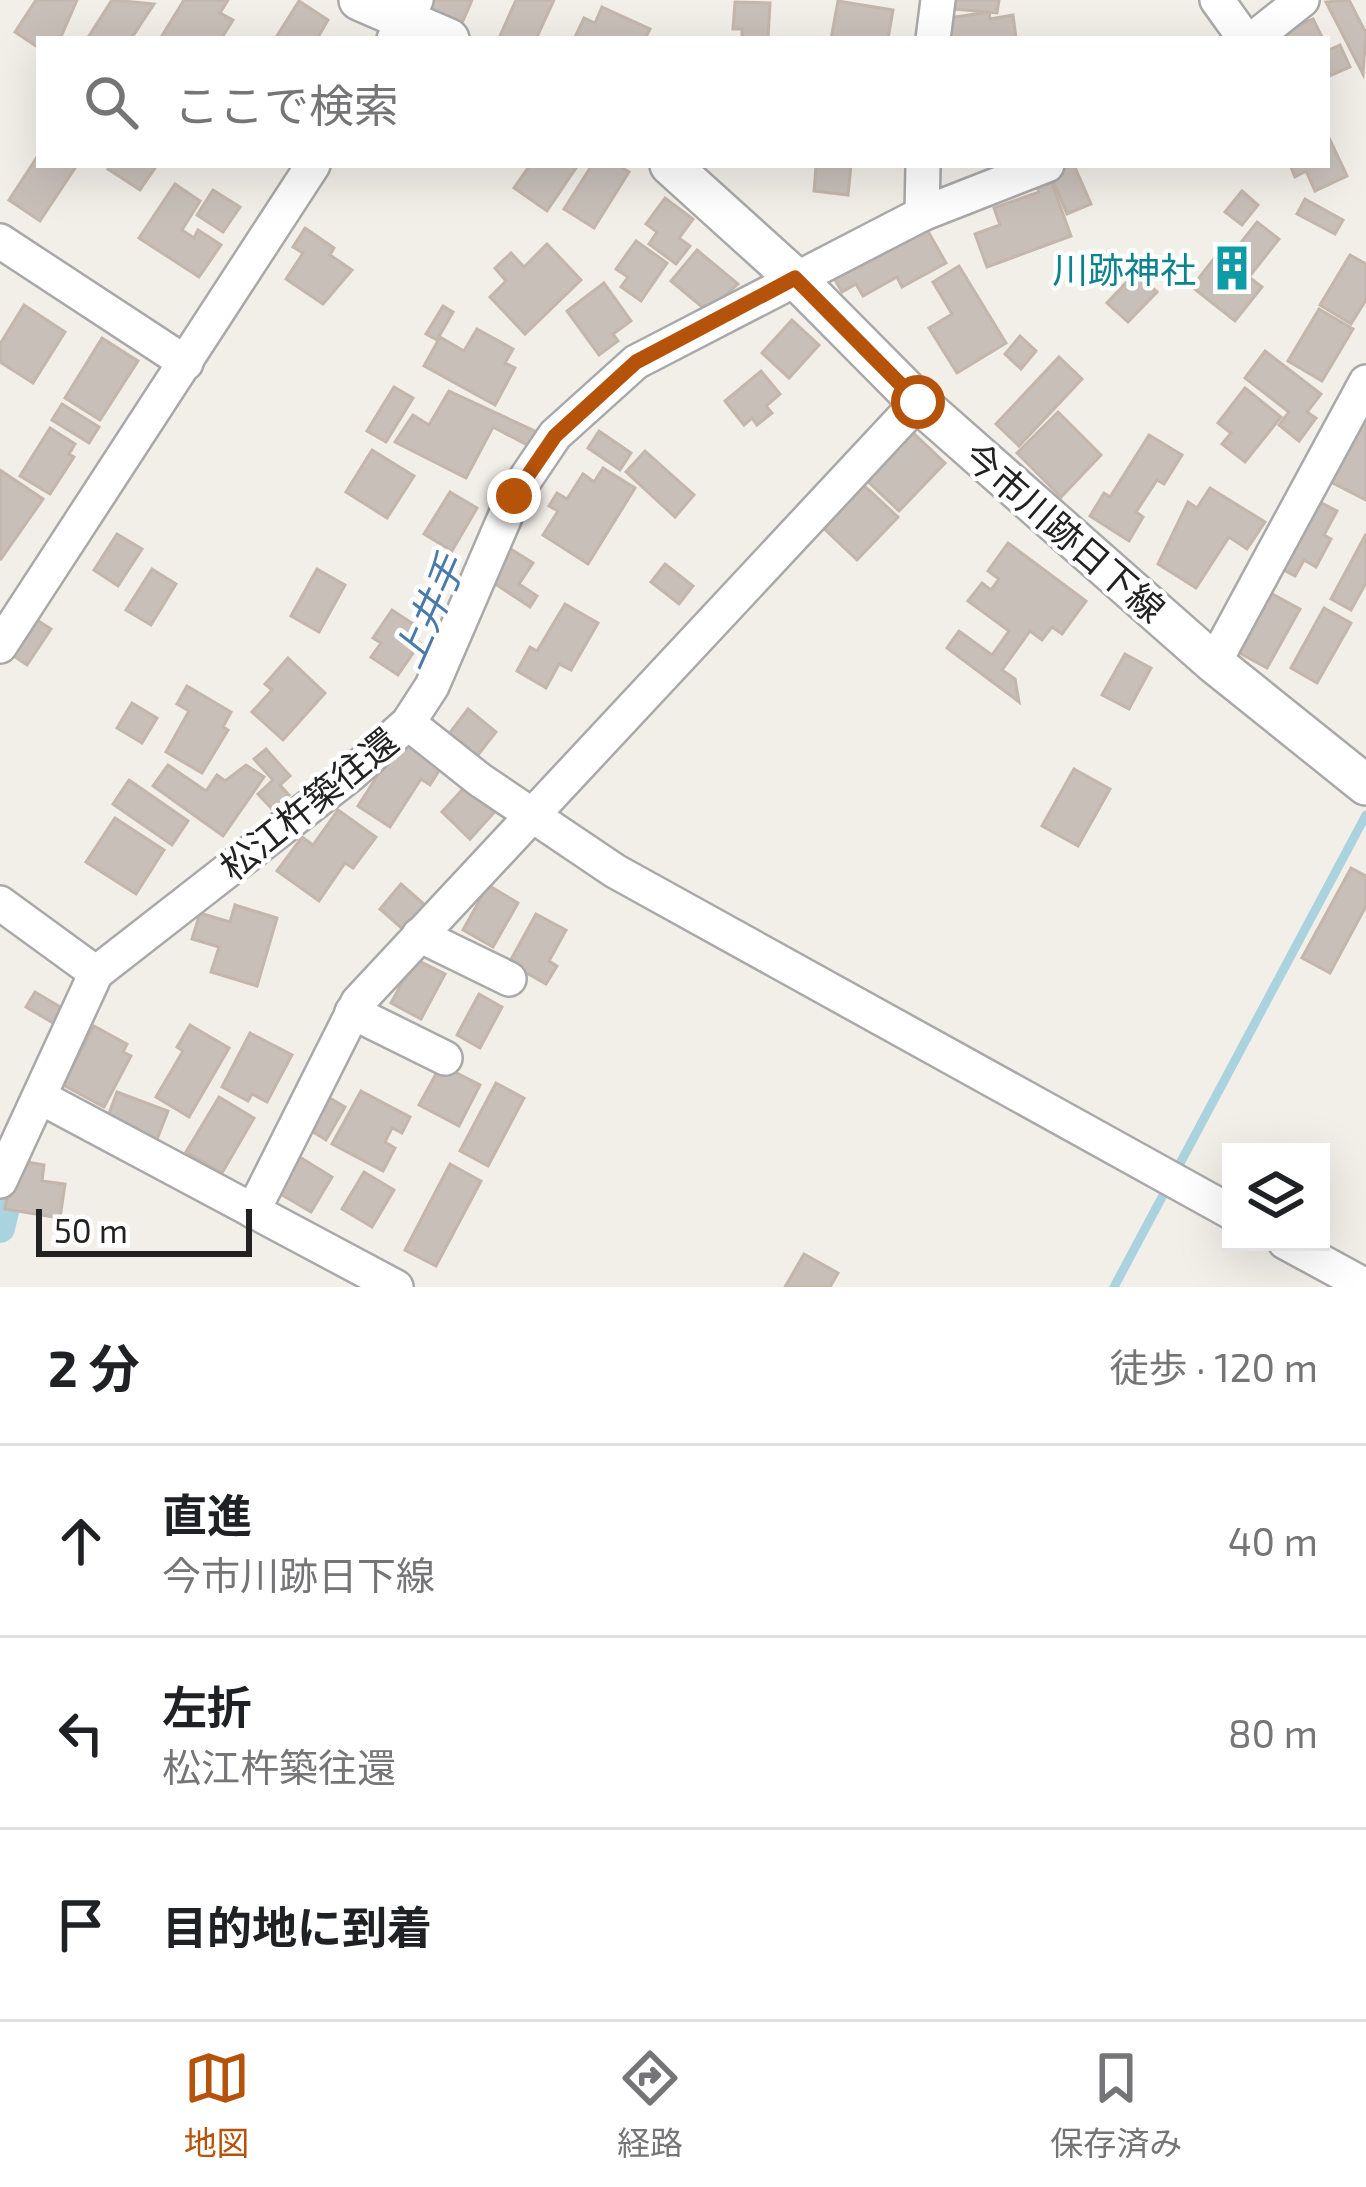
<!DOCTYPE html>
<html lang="ja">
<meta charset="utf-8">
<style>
body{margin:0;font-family:"Exo 2","Noto Sans JP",sans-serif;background:#f2f2f2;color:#202124}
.controls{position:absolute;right:36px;bottom:36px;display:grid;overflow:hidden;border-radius:0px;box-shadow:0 12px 48px #0002}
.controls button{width:108px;height:108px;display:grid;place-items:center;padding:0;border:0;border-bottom:3px solid #e0e0e0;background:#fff;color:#202124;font:60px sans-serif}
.scale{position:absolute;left:36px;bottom:30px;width:216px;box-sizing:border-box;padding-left:12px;border:6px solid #222;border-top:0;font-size:33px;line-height:42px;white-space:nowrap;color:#222;-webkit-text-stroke:9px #fff;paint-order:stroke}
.stop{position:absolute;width:36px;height:36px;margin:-27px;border:9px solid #b45309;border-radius:50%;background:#fff}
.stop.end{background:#b45309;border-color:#fff;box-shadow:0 3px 12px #0008}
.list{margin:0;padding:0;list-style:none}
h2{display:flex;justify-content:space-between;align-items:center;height:156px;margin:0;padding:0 48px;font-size:51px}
h2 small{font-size:39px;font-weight:400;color:#757577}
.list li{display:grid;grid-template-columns:78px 1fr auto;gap:36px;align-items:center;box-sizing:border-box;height:192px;padding:0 48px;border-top:3px solid #e0e0e0}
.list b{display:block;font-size:45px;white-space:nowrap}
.list p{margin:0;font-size:39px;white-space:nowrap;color:#757577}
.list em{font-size:39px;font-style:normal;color:#757577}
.icon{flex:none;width:66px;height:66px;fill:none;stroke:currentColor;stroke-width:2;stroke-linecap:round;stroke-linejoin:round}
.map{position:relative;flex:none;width:1366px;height:1287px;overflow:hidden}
.search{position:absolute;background:#fff;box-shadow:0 12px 48px #0002;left:36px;right:36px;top:36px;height:132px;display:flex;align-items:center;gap:30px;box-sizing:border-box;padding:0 42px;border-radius:0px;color:#757577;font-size:45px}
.sheet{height:732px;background:#fff}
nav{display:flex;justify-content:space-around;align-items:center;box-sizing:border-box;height:168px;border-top:3px solid #e0e0e0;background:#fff;font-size:33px;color:#757577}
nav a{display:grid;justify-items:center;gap:6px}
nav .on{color:#b45309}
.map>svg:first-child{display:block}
</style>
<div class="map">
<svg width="1366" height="1287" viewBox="0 0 1366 1287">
<rect width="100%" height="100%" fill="#f2efe9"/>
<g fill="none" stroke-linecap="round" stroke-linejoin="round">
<path stroke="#aad3df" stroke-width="9" d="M 1114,1287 L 1366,815"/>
<path stroke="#aad3df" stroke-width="30" d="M 0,1228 L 16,1162"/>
</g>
<g fill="#c7bfb8" stroke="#c4b6ab" stroke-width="3">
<path d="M 36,0 L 77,0 L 60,39 L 39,39 L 39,48 L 15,32 Z"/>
<path d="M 112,0 L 154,4 L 131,39 L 87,39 Z"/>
<path d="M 184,0 L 228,0 L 220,13 L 233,20 L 221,39 L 160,39 Z"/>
<path d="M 433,0 L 472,0 L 462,23 L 429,9 Z"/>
<path d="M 516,0 L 554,0 L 536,39 L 499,38 Z"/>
<path d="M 953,0 L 999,0 L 997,13 L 952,9 Z"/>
<path d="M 1349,0 L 1366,33 L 1363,74 L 1326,2 Z"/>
<path d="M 299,1 L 328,20 L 317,39 L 275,39 Z"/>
<path d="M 838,1 L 893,10 L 888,39 L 831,39 Z"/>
<path d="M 735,2 L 770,3 L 768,39 L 742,39 L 742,29 L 733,29 Z"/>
<path d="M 602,7 L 650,29 L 645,39 L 574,39 L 584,18 L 595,23 Z"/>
<path d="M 989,12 L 990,19 L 1013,15 L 1016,38 L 944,39 L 941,19 Z"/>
<path d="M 1313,19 L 1322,37 L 1270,39 Z"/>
<path d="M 1340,45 L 1350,67 L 1327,77 L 1327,51 Z"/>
<path d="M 1330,140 L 1347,176 L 1315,191 L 1306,171 L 1295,177 L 1290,165 L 1327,165 Z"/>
<path d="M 39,154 L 39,165 L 77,165 L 40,221 L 9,200 Z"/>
<path d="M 111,165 L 157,165 L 140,190 L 108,169 Z"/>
<path d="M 530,165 L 578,165 L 547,211 L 514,188 Z"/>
<path d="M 592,165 L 618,165 L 629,172 L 594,228 L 564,209 Z"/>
<path d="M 825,165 L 851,165 L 848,195 L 814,191 L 816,167 Z"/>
<path d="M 1074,165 L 1091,204 L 1067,214 L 1050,173 Z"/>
<path d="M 1049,175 L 1071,236 L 987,267 L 975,234 L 1000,225 L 994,208 L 1039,192 L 1034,180 Z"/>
<path d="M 175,184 L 200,201 L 182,230 L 194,238 L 198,230 L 221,245 L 199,277 L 139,238 Z"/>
<path d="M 213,190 L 240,207 L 223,232 L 197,215 Z"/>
<path d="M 1242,191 L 1258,205 L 1242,225 L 1225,212 Z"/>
<path d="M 665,198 L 693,219 L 679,238 L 690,246 L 676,264 L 649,244 L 657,232 L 646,224 Z"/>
<path d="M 1305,199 L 1343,220 L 1335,234 L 1297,214 Z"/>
<path d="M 921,219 L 946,263 L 902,287 L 897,277 L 863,296 L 856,284 L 842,292 L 830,271 Z"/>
<path d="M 1257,222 L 1279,239 L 1249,277 L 1262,287 L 1235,321 L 1192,287 L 1219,252 L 1228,259 Z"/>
<path d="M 305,228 L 334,248 L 330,255 L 352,270 L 323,304 L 286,279 L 303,253 L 293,247 Z"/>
<path d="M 636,241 L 667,263 L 641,301 L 621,287 L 628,277 L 616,269 Z"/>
<path d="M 547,244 L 581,280 L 525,334 L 490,297 L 506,281 L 495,268 L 511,253 L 524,267 Z"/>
<path d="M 697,250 L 738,284 L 707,311 L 671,281 Z"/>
<path d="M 1350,255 L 1366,264 L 1366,300 L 1351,324 L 1320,305 Z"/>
<path d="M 959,266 L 1006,343 L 957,373 L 929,328 L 952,314 L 933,282 Z"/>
<path d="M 1136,272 L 1157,292 L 1128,322 L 1107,303 Z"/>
<path d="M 604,283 L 631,321 L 613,334 L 618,341 L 599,355 L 567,311 Z"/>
<path d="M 24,305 L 65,332 L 33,383 L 0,362 L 0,344 Z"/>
<path d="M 443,306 L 453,312 L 437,340 L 426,334 Z"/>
<path d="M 1319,309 L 1353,329 L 1322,381 L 1288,361 Z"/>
<path d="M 792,320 L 819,345 L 789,378 L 762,353 Z"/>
<path d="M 477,329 L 513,349 L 505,363 L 515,368 L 495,405 L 424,366 L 440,337 L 464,351 Z"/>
<path d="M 1020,336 L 1036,351 L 1021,369 L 1005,354 Z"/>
<path d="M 102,338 L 138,361 L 100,420 L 65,398 Z"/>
<path d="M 1265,351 L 1321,394 L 1307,412 L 1316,418 L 1299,441 L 1279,425 L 1289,412 L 1245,378 Z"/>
<path d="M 1059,357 L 1082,379 L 1019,446 L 996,424 Z"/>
<path d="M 761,371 L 780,394 L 766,406 L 772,413 L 757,425 L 752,418 L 744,425 L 725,401 Z"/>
<path d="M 394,387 L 413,398 L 386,442 L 367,431 Z"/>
<path d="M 1245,388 L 1281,417 L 1245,462 L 1222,444 L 1231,433 L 1218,423 Z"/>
<path d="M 449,391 L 539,433 L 531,447 L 493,427 L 466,478 L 395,442 L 413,415 L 429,425 Z"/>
<path d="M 62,404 L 99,427 L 89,443 L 52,420 Z"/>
<path d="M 1058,412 L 1101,455 L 1061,497 L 1017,453 Z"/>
<path d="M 1362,417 L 1366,419 L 1366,500 L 1329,481 Z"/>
<path d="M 907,427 L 945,463 L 899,511 L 862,476 Z"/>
<path d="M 50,428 L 75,444 L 69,454 L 74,457 L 50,494 L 20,476 Z"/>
<path d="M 599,431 L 631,453 L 620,470 L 588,448 Z"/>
<path d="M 1149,435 L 1182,455 L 1164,484 L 1157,480 L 1136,512 L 1143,517 L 1129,541 L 1090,516 L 1104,493 L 1110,497 Z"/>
<path d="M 372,450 L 414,476 L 387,518 L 346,492 Z"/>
<path d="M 645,451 L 694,495 L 675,517 L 626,472 Z"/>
<path d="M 603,468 L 635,488 L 588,564 L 543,535 L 558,511 L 549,506 L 557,493 L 567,499 L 583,474 L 594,482 Z"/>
<path d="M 0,470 L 43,499 L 1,559 L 0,558 Z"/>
<path d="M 857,479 L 898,517 L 857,560 L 817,522 Z"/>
<path d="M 1210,488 L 1265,522 L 1247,549 L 1229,537 L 1196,588 L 1158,564 L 1188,502 L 1197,508 Z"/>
<path d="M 450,492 L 477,508 L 452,551 L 424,534 Z"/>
<path d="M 1314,499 L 1337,511 L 1324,535 L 1331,539 L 1316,567 L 1304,560 L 1295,576 L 1278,567 Z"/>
<path d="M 117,534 L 142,549 L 118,586 L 94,570 Z"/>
<path d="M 1366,534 L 1366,583 L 1351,610 L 1331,599 Z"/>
<path d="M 1008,543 L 1086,601 L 1062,634 L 1052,627 L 1042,640 L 1030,631 L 1002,670 L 1015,679 L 1019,702 L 947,648 L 959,631 L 992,655 L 1009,631 L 968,601 L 982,583 L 991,590 L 999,579 L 988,571 Z"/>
<path d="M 506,546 L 533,563 L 519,584 L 537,596 L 530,607 L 485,577 Z"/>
<path d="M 665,564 L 693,586 L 679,604 L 651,582 Z"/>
<path d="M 152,569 L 176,584 L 151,625 L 126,610 Z"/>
<path d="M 317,569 L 345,585 L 319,632 L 291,616 Z"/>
<path d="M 1265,590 L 1300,609 L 1267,668 L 1232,649 Z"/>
<path d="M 565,604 L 598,623 L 571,670 L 559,664 L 546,688 L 517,671 L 530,647 L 537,651 Z"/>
<path d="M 1324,608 L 1351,623 L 1317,683 L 1291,668 Z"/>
<path d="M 392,610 L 419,628 L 412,638 L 420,643 L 398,675 L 371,657 L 381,643 L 373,638 Z"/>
<path d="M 32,617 L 51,629 L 27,665 L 8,652 Z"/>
<path d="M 1125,654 L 1151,668 L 1129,709 L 1102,695 Z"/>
<path d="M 288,658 L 325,693 L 283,740 L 252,712 L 272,690 L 265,684 Z"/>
<path d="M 187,686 L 231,712 L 223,727 L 228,730 L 202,773 L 166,752 L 189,711 L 177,704 Z"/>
<path d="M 132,703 L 157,718 L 142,743 L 117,728 Z"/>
<path d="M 468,709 L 496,732 L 474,760 L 446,738 Z"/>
<path d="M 404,734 L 445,761 L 430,785 L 421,779 L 390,827 L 358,806 Z"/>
<path d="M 266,749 L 290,776 L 280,785 L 289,795 L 272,809 L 258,794 L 273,780 L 254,759 Z"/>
<path d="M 168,765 L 206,791 L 217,775 L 225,781 L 246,765 L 264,777 L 223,836 L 153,786 Z"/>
<path d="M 1074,769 L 1110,789 L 1078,846 L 1042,826 Z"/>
<path d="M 129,780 L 188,821 L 172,845 L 113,804 Z"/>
<path d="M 470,781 L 499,807 L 470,839 L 442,812 Z"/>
<path d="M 338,810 L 376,837 L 353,868 L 345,863 L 319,901 L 277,871 L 302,837 L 313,845 Z"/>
<path d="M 115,818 L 164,850 L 136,894 L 86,862 Z"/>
<path d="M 1351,868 L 1366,876 L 1366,906 L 1330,973 L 1302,958 Z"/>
<path d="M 401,884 L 426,906 L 405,931 L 380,909 Z"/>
<path d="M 488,885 L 518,903 L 493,947 L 463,930 Z"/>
<path d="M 235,905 L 277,918 L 257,986 L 211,972 L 219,947 L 192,939 L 200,913 L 230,922 Z"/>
<path d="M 536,914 L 566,930 L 549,961 L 557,966 L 546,984 L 509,963 Z"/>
<path d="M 415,959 L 445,974 L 421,1019 L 391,1003 Z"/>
<path d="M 35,992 L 62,1008 L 53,1023 L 26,1007 Z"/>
<path d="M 479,994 L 502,1007 L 480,1048 L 457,1035 Z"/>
<path d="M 190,1025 L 229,1048 L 189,1117 L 156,1097 L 183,1051 L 177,1047 Z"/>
<path d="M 94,1026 L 127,1044 L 123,1052 L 131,1056 L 104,1107 L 63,1085 Z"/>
<path d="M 250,1033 L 292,1055 L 267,1102 L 252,1094 L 248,1101 L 222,1087 Z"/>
<path d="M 441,1065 L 480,1085 L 459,1126 L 419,1105 Z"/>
<path d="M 496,1083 L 524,1098 L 488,1166 L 460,1151 Z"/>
<path d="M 361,1091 L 410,1117 L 402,1133 L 392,1128 L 385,1142 L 395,1148 L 383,1171 L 332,1144 Z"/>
<path d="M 117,1092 L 168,1111 L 157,1139 L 107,1119 Z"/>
<path d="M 219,1097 L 254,1118 L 222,1173 L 186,1152 Z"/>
<path d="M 328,1097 L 345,1107 L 326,1140 L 310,1130 Z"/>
<path d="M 298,1156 L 332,1177 L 311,1212 L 277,1192 Z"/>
<path d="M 21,1161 L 44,1165 L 42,1181 L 65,1184 L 60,1218 L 5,1209 L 10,1175 Z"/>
<path d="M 450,1164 L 481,1181 L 436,1266 L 405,1250 Z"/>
<path d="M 364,1172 L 394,1190 L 372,1227 L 342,1209 Z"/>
<path d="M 804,1254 L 838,1273 L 830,1287 L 785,1287 Z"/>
</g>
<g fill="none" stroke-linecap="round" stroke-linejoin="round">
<g stroke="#a9a9a9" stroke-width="38">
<g id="minor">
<path d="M 1217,0 L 1245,39"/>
<path d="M 394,39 L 416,0"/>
<path d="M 933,39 L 938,0"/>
<path d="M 1253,39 L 1302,0"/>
<path d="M 922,214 L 923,165"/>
<path d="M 0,241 L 186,363"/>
<path d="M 0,646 L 313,165"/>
<path d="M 1214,663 L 1366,382"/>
<path d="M 408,723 L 480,780 L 615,871 L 1231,1212"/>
<path d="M 0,903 L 96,973"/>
<path d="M 419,935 L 509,979"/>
<path d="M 352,1012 L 445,1058"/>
<path d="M 40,1097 L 396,1287"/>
<path d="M 0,1181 L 96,973 L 350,775 L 408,723 L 432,686 L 514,496 L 555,435 L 636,362 L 922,214 L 1047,165"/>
<path d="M 253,1211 L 358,1002 L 918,402"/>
<path d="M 1285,1242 L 1366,1286"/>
</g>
</g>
<g stroke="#a9a9a9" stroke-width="44">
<g id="tertiary">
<path d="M 359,0 L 449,39"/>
<path d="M 670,165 L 795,278 L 918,402 L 1214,663 L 1366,785"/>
</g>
</g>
<use href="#minor" stroke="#fff" stroke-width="33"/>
<use href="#tertiary" stroke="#fff" stroke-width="39"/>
</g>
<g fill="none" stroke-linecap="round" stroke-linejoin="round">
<path stroke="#b45309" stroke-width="15" d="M 514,496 L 555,436 L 636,362 L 795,278 L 918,402"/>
</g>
<defs>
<g id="building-bare" transform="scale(3.6)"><path d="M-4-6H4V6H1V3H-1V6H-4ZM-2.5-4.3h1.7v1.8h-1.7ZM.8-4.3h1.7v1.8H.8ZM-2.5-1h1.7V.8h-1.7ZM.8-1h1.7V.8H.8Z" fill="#0f9aa8" stroke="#fff" stroke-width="2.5" paint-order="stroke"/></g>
</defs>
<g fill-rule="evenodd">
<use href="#building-bare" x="1232" y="268"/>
</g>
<g text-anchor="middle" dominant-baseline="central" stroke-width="9" stroke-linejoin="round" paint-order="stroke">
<g font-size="36" fill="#0d838f" stroke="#fff" text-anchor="end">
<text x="1196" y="268">川跡神社</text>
</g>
<g font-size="36" fill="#222" stroke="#fff">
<text transform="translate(1065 531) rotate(41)">今市川跡日下線</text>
<text transform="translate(308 803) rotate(-39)">松江杵築往還</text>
</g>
<g font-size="39" font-style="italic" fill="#4a7aab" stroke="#fff">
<text transform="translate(428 611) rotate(-66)">上井手</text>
</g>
</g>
</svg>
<div class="controls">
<button><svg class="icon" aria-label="layers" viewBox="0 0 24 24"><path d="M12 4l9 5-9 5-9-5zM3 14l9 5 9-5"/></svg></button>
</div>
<div class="scale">50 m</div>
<div class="stop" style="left:918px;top:402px"></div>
<div class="stop end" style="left:514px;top:496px"></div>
<div class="search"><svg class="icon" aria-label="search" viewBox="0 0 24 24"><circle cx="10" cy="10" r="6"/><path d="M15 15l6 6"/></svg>ここで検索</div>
</div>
<section class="sheet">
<h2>2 分<small>徒歩 · 120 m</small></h2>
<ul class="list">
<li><svg class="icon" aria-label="ahead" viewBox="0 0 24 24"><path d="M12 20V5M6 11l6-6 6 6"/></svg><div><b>直進</b><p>今市川跡日下線</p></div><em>40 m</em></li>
<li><svg class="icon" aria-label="left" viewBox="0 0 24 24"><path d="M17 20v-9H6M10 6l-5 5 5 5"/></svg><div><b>左折</b><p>松江杵築往還</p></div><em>80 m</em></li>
<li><svg class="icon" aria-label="arrive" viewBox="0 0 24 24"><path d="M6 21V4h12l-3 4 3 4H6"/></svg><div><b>目的地に到着</b></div></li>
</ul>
</section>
<nav>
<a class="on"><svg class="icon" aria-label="map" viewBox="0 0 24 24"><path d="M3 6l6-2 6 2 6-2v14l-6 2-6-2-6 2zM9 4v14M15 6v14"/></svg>地図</a>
<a><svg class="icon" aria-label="directions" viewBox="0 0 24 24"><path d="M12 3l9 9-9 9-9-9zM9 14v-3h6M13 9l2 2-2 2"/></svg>経路</a>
<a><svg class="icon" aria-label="saved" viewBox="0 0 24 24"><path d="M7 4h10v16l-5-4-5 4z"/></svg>保存済み</a>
</nav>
